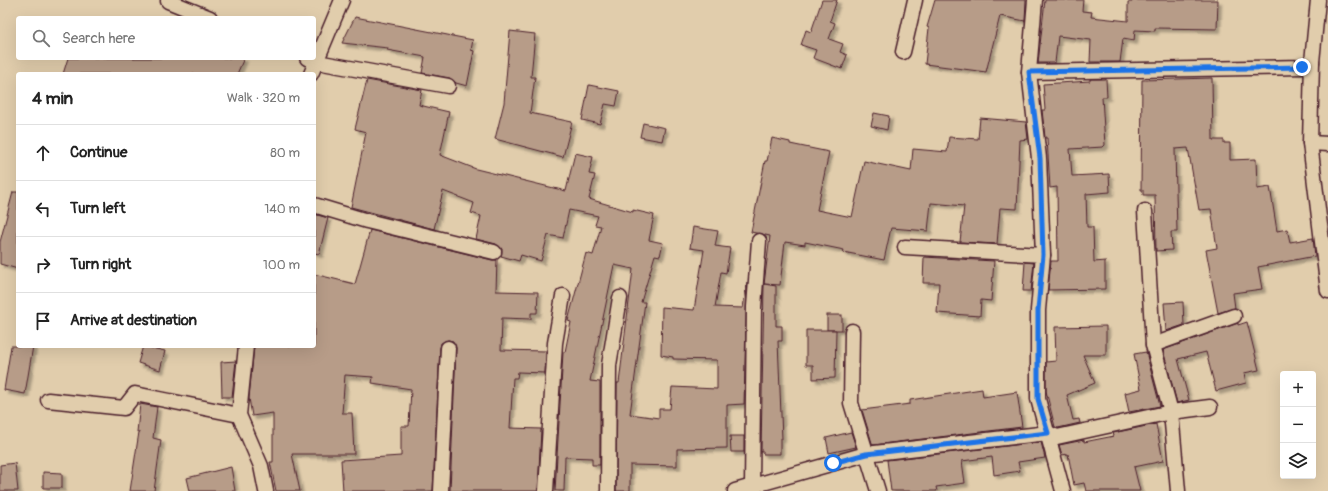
<!DOCTYPE html>
<meta charset="utf-8">
<style>
body{margin:0;font-family:Pangolin,sans-serif;background:#f6f6f6;color:#222}
.controls{position:absolute;right:12px;bottom:12px;display:grid;overflow:hidden;border-radius:4px;box-shadow:0 4px 16px #0002}
.controls button{width:36px;height:36px;display:grid;place-items:center;padding:0;border:0;border-bottom:1px solid #e0e0e0;background:#fff;color:#222;font:20px sans-serif}
.stop{position:absolute;width:12px;height:12px;margin:-9px;border:3px solid #1a73e8;border-radius:50%;background:#fff}
.stop.end{background:#1a73e8;border-color:#fff;box-shadow:0 1px 4px #0008}
.list{margin:0;padding:0;list-style:none}
h2{display:flex;justify-content:space-between;align-items:center;height:52px;margin:0;padding:0 16px;font-size:17px}
h2 small{font-size:13px;font-weight:400;color:#767676}
.list li{display:grid;grid-template-columns:26px 1fr auto;gap:12px;align-items:center;box-sizing:border-box;height:56px;padding:0 16px;border-top:1px solid #e0e0e0}
.list b{display:block;font-size:15px;white-space:nowrap}
.list em{font-size:13px;font-style:normal;color:#767676}
.icon{flex:none;width:22px;height:22px;fill:none;stroke:currentColor;stroke-width:2;stroke-linecap:round;stroke-linejoin:round}
.map{position:relative;flex:none;width:1328px;height:491px;overflow:hidden}
.search{position:absolute;background:#fff;box-shadow:0 4px 16px #0002;left:16px;top:16px;width:300px;height:44px;display:flex;align-items:center;gap:10px;box-sizing:border-box;padding:0 14px;border-radius:4px;color:#767676;font-size:15px}
.panel{position:absolute;background:#fff;box-shadow:0 4px 16px #0002;left:16px;top:72px;width:300px;height:276px;border-radius:4px}
.map>svg:first-child{display:block}
</style>
<div class="map">
<svg width="1328" height="491" viewBox="0 0 1328 491">
<defs>
<filter id="shadow"><feDropShadow dx="3.5" dy="3.5" stdDeviation="1" flood-color="#0004"/></filter>
</defs>
<rect width="100%" height="100%" fill="#e1cdac"/>
<filter id="ink" filterUnits="userSpaceOnUse"><feTurbulence type="fractalNoise" baseFrequency=".025" numOctaves="2"/><feDisplacementMap in="SourceGraphic" scale="8" xChannelSelector="R" yChannelSelector="G"/><feConvolveMatrix kernelMatrix="1 2 1 2 8 2 1 2 1" color-interpolation-filters="sRGB"/></filter>
<g filter="url(#ink)">
<g fill="#b79c88" stroke="#4a1f2b" filter="url(#shadow)">
<path d="M 822,0 L 837,0 L 830,21 L 835,23 L 829,39 L 843,44 L 840,52 L 847,55 L 842,69 L 813,58 L 816,50 L 801,45 L 806,30 L 811,32 Z"/>
<path d="M 935,0 L 1026,0 L 1025,21 L 1000,16 L 986,72 L 925,64 L 929,28 L 927,27 Z"/>
<path d="M 1045,0 L 1083,0 L 1082,11 L 1092,12 L 1091,17 L 1128,21 L 1128,2 L 1132,2 L 1132,0 L 1218,0 L 1217,29 L 1155,28 L 1155,31 L 1135,30 L 1134,41 L 1123,39 L 1120,62 L 1090,62 L 1091,40 L 1058,36 L 1055,63 L 1038,63 Z"/>
<path d="M 355,17 L 473,40 L 471,50 L 474,51 L 467,86 L 456,83 L 450,78 L 422,73 L 425,57 L 387,50 L 388,48 L 342,43 Z"/>
<path d="M 510,31 L 535,34 L 531,77 L 535,77 L 530,113 L 572,122 L 563,157 L 495,139 L 504,103 Z"/>
<path d="M 68,58 L 244,58 L 237,74 L 63,74 Z"/>
<path d="M 1212,78 L 1213,140 L 1224,140 L 1224,143 L 1230,143 L 1230,160 L 1256,159 L 1257,189 L 1270,187 L 1277,231 L 1287,229 L 1290,242 L 1313,238 L 1315,256 L 1258,267 L 1262,289 L 1233,293 L 1235,308 L 1218,313 L 1206,250 L 1217,248 L 1211,209 L 1199,210 L 1188,148 L 1175,149 L 1177,232 L 1171,232 L 1172,250 L 1156,251 L 1155,195 L 1143,195 L 1143,190 L 1141,190 L 1142,80 Z"/>
<path d="M 1090,79 L 1106,79 L 1107,97 L 1102,97 L 1105,145 L 1103,147 L 1070,149 L 1072,176 L 1109,174 L 1110,192 L 1086,194 L 1087,227 L 1093,227 L 1094,262 L 1105,261 L 1105,289 L 1048,290 L 1051,261 L 1058,261 L 1057,187 L 1050,188 L 1047,138 L 1045,138 L 1042,110 L 1045,110 L 1043,84 L 1090,81 Z"/>
<path d="M 367,80 L 422,90 L 419,105 L 449,112 L 440,155 L 476,169 L 566,191 L 575,153 L 593,157 L 589,174 L 595,175 L 589,199 L 633,212 L 633,210 L 654,215 L 649,240 L 663,243 L 660,256 L 655,255 L 641,302 L 645,302 L 630,414 L 659,418 L 659,409 L 670,409 L 672,387 L 717,389 L 717,360 L 673,359 L 673,357 L 661,355 L 662,307 L 694,310 L 704,250 L 690,248 L 693,227 L 718,231 L 715,246 L 730,248 L 726,273 L 721,272 L 715,307 L 743,308 L 747,282 L 744,404 L 727,405 L 727,448 L 677,449 L 677,466 L 630,465 L 630,491 L 616,491 L 617,383 L 619,383 L 633,269 L 614,265 L 590,381 L 600,382 L 600,465 L 592,465 L 592,458 L 565,457 L 564,491 L 555,491 L 563,352 L 565,352 L 571,322 L 568,321 L 586,253 L 593,255 L 601,226 L 595,225 L 598,216 L 569,210 L 563,238 L 548,235 L 541,261 L 521,255 L 519,261 L 501,256 L 502,249 L 496,244 L 476,239 L 481,216 L 471,213 L 474,203 L 443,191 L 434,229 L 351,207 L 366,132 L 355,129 Z"/>
<path d="M 589,85 L 619,91 L 616,106 L 605,104 L 600,124 L 582,120 Z"/>
<path d="M 874,113 L 889,116 L 887,130 L 871,126 Z"/>
<path d="M 980,118 L 1026,122 L 1028,139 L 1020,140 L 1017,209 L 1000,208 L 997,244 L 960,242 L 964,206 L 931,203 L 928,231 L 891,228 L 884,260 L 843,252 L 844,250 L 805,242 L 805,245 L 785,242 L 780,285 L 764,284 L 770,236 L 751,232 L 765,161 L 767,161 L 772,138 L 790,142 L 790,144 L 829,152 L 817,210 L 852,217 L 864,161 L 911,171 L 913,149 L 947,152 L 949,137 L 978,139 Z"/>
<path d="M 643,123 L 665,128 L 662,141 L 640,137 Z"/>
<path d="M 13,192 L 18,192 L 18,269 L 0,264 L 0,242 Z"/>
<path d="M 314,214 L 328,218 L 319,254 L 314,253 Z"/>
<path d="M 370,230 L 492,260 L 497,260 L 496,291 L 538,292 L 537,313 L 531,313 L 531,319 L 502,318 L 501,350 L 546,351 L 545,373 L 518,372 L 517,378 L 513,378 L 510,428 L 541,429 L 538,491 L 450,491 L 456,348 L 453,341 L 448,340 L 441,343 L 440,348 L 433,491 L 343,491 L 341,460 L 401,456 L 401,426 L 409,426 L 411,389 L 372,383 L 373,377 L 345,375 L 342,413 L 352,413 L 354,454 L 292,454 L 300,491 L 276,491 L 270,462 L 273,462 L 273,413 L 252,416 L 249,398 L 254,346 L 314,346 L 314,274 L 355,284 Z"/>
<path d="M 924,257 L 994,261 L 991,301 L 981,300 L 980,316 L 937,313 L 939,283 L 923,283 Z"/>
<path d="M 1025,262 L 1034,263 L 1031,291 L 1023,291 Z"/>
<path d="M 764,284 L 776,286 L 776,326 L 782,326 L 782,341 L 778,341 L 782,439 L 780,439 L 780,454 L 763,454 L 763,452 L 761,452 Z"/>
<path d="M 1183,302 L 1184,325 L 1166,331 L 1164,303 Z"/>
<rect x="827" y="315" width="15" height="15"/>
<path d="M 1247,322 L 1259,370 L 1244,373 L 1246,383 L 1216,391 L 1206,352 L 1178,359 L 1189,400 L 1177,403 L 1163,350 L 1238,323 L 1238,325 Z"/>
<path d="M 1106,326 L 1106,355 L 1083,355 L 1095,383 L 1067,395 L 1073,420 L 1079,419 L 1080,423 L 1058,428 L 1055,427 L 1046,391 L 1046,362 L 1056,361 L 1055,327 Z"/>
<path d="M 806,330 L 836,330 L 835,378 L 813,379 L 813,365 L 806,365 Z"/>
<path d="M 11,346 L 33,346 L 25,394 L 4,390 Z"/>
<path d="M 143,346 L 165,351 L 160,370 L 138,363 Z"/>
<path d="M 1146,352 L 1160,406 L 1129,412 L 1125,393 L 1141,389 L 1134,354 Z"/>
<path d="M 236,361 L 232,397 L 222,397 L 221,362 Z"/>
<path d="M 982,389 L 983,397 L 1017,392 L 1022,427 L 873,445 L 872,443 L 862,410 L 910,404 L 910,400 Z"/>
<path d="M 140,404 L 157,407 L 153,438 L 161,440 L 154,491 L 130,491 L 139,432 L 137,432 Z"/>
<path d="M 1156,424 L 1163,461 L 1134,467 L 1140,491 L 1086,491 L 1084,483 L 1074,485 L 1068,454 L 1062,455 L 1059,445 L 1084,440 L 1084,442 L 1114,436 L 1113,433 Z"/>
<path d="M 851,432 L 856,447 L 829,453 L 826,438 Z"/>
<path d="M 730,436 L 744,436 L 744,452 L 731,452 Z"/>
<path d="M 1041,442 L 1045,458 L 1018,462 L 1020,471 L 994,475 L 992,457 L 962,461 L 965,483 L 936,487 L 937,491 L 891,491 L 887,460 Z"/>
<path d="M 15,463 L 18,491 L 0,491 L 0,465 Z"/>
<path d="M 231,467 L 235,491 L 190,491 L 187,478 Z"/>
<path d="M 43,472 L 62,473 L 62,488 L 43,488 Z"/>
</g>
<g fill="none" stroke-linecap="round" stroke-linejoin="round">
<g stroke="#4a1f2b" stroke-width="17">
<g id="minor">
<path d="M 1035,0 L 1029,72 L 1039,158 L 1043,255 L 1038,310 L 1038,399 L 1063,491"/>
<path d="M 1318,0 L 1312,62 L 1310,143 L 1328,291"/>
<path d="M 168,1 L 210,18"/>
<path d="M 903,52 L 915,0"/>
<path d="M 307,58 L 317,62 L 448,86"/>
<path d="M 1029,72 L 1302,67 L 1312,62"/>
<path d="M 311,74 L 342,0"/>
<path d="M 1310,143 L 1328,144"/>
<path d="M 314,205 L 367,221 L 494,252"/>
<path d="M 1145,211 L 1153,345 L 1171,412 L 1178,491"/>
<path d="M 905,247 L 1043,255"/>
<path d="M 852,331 L 851,403 L 878,491"/>
<path d="M 1153,345 L 1234,316"/>
<path d="M 246,346 L 239,415 L 261,466 L 266,491"/>
<path d="M 48,400 L 124,408 L 135,394 L 239,415"/>
<path d="M 752,486 L 754,307 L 759,241"/>
<path d="M 441,491 L 448,348"/>
<path d="M 546,491 L 555,343 L 563,296"/>
<path d="M 608,491 L 609,365 L 620,298"/>
<path d="M 735,491 L 866,454 L 1048,433 L 1057,437 L 1171,412 L 1210,407"/>
</g>
</g>
<use href="#minor" stroke="#e1cdac" stroke-width="14"/>
</g>
</g>
<g fill="none" stroke-linecap="round" stroke-linejoin="round" filter="url(#ink)">
<path stroke="#1a73e8" stroke-width="5" d="M 833,463 L 866,454 L 1048,433 L 1038,399 L 1038,310 L 1043,255 L 1040,158 L 1029,72 L 1302,67"/>
</g>
</svg>
<div class="controls">
<button>+</button>
<button>−</button>
<button><svg class="icon" aria-label="layers" viewBox="0 0 24 24"><path d="M12 4l9 5-9 5-9-5zM3 14l9 5 9-5"/></svg></button>
</div>
<div class="stop" style="left:833px;top:463px"></div>
<div class="stop end" style="left:1302px;top:67px"></div>
<div class="search"><svg class="icon" aria-label="search" viewBox="0 0 24 24"><circle cx="10" cy="10" r="6"/><path d="M15 15l6 6"/></svg>Search here</div>
<section class="panel">
<h2>4 min<small>Walk · 320 m</small></h2>
<ul class="list">
<li><svg class="icon" aria-label="ahead" viewBox="0 0 24 24"><path d="M12 20V5M6 11l6-6 6 6"/></svg><div><b>Continue</b></div><em>80 m</em></li>
<li><svg class="icon" aria-label="left" viewBox="0 0 24 24"><path d="M17 20v-9H6M10 6l-5 5 5 5"/></svg><div><b>Turn left</b></div><em>140 m</em></li>
<li><svg class="icon" aria-label="right" viewBox="0 0 24 24"><path d="M7 20v-9h11M14 6l5 5-5 5"/></svg><div><b>Turn right</b></div><em>100 m</em></li>
<li><svg class="icon" aria-label="arrive" viewBox="0 0 24 24"><path d="M6 21V4h12l-3 4 3 4H6"/></svg><div><b>Arrive at destination</b></div></li>
</ul>
</section>
</div>
